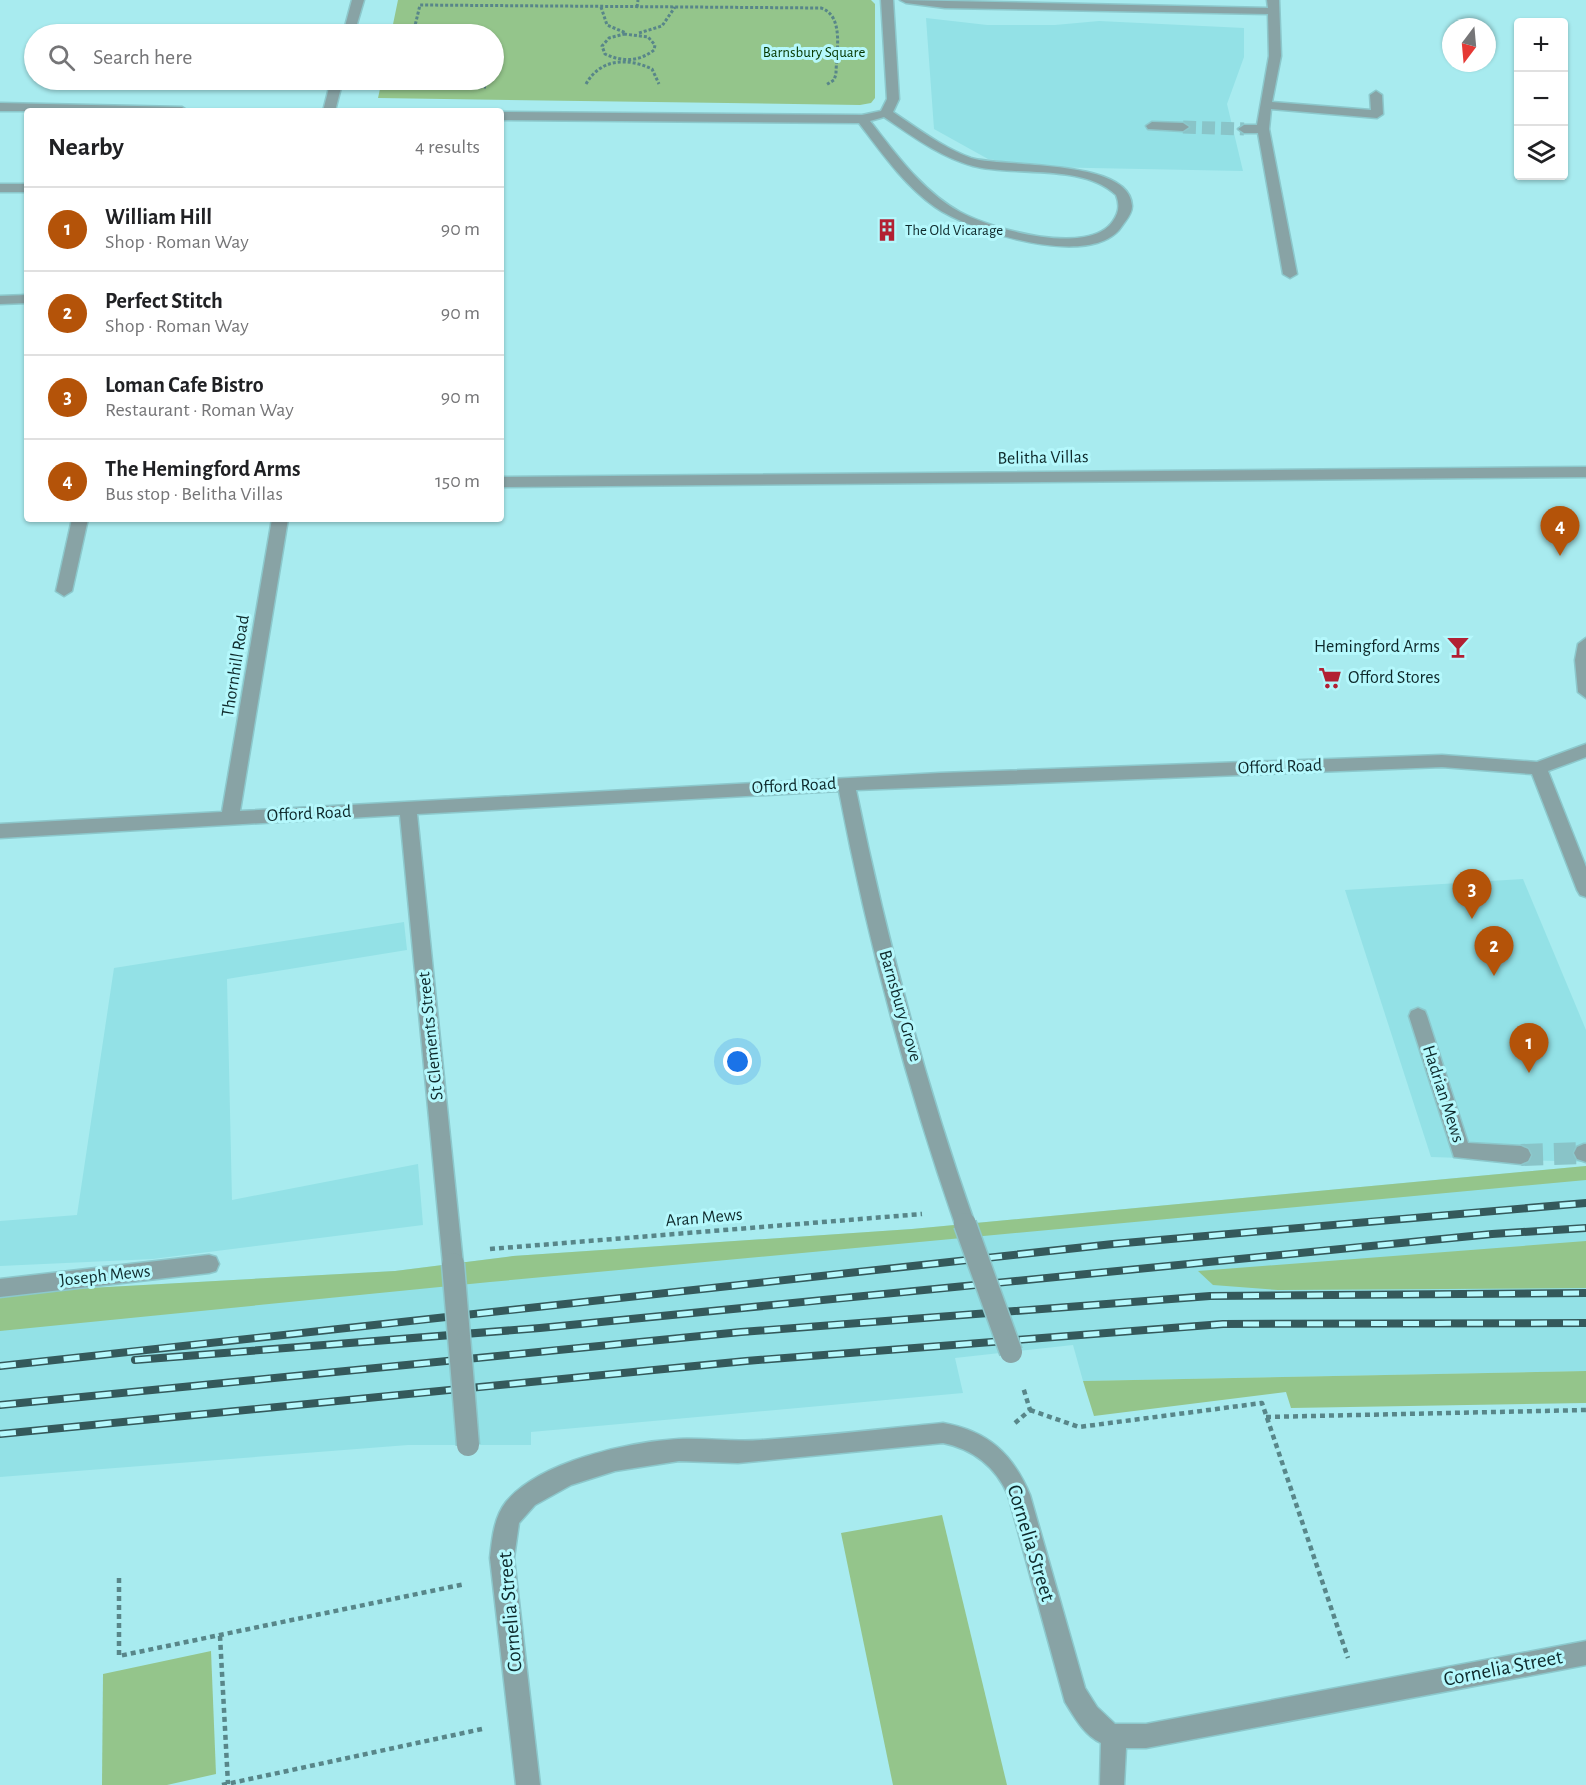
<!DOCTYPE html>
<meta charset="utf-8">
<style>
body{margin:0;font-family:"Alegreya Sans",sans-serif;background:#f2f2f2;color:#202124}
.controls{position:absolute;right:18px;top:18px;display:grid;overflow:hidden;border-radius:6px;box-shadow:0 2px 4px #0004}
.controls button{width:54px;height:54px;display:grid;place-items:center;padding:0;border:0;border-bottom:2px solid #e0e0e0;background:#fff;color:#202124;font:30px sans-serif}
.compass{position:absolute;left:1442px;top:18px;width:54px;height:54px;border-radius:50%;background:#fff;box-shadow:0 2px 4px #0004;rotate:196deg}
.you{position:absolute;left:738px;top:1062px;width:21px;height:21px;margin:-15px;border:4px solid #fff;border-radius:50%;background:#1a73e8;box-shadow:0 0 0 9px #1a73e833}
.badge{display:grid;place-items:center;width:39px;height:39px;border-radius:50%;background:#b45309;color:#fff;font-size:20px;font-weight:700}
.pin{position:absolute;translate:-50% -50px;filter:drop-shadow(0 2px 3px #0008)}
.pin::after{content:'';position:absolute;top:32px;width:21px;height:18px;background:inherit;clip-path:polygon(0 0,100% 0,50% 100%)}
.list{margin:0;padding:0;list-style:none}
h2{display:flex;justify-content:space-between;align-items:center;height:78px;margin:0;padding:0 24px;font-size:26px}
h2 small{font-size:20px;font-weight:400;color:#757577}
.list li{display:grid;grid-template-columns:39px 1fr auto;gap:18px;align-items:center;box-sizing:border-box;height:84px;padding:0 24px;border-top:2px solid #e0e0e0}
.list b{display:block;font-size:22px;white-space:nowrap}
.list p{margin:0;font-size:20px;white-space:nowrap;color:#757577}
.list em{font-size:20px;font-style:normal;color:#757577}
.icon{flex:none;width:33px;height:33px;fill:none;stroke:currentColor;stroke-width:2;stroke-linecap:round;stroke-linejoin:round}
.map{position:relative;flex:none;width:1586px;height:1785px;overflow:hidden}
.search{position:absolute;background:#fff;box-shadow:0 2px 4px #0004;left:24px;top:24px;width:480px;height:66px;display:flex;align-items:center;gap:15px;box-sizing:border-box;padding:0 21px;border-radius:33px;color:#757577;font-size:22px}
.panel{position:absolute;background:#fff;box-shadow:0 2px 4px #0004;left:24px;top:108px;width:480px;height:414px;border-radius:6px}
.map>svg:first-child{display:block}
</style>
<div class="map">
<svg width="1586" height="1785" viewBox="0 0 1586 1785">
<rect width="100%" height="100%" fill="#a8ebef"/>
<g fill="#93e1e6">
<path d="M 926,18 L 987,25 L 1055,25 L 1099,21 L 1244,28 L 1244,57 L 1227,104 L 1243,171 L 1040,167 L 988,159 L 934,129 Z"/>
<path d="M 1523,879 L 1586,1030 L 1586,1162 L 1431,1157 L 1345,890 Z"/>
<path d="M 404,922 L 407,950 L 227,979 L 232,1200 L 418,1164 L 423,1225 L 153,1259 L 0,1266 L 0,1221 L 77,1215 L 114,968 Z"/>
<path d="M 1586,1166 L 1586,1371 L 1083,1381 L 1073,1345 L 955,1358 L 963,1393 L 531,1432 L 531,1445 L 408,1445 L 0,1477 L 0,1293 L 395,1271 L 513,1256 L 912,1229 Z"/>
</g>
<g fill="#94c58b">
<path d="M 398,0 L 871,0 L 875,4 L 875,98 L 871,103 L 860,105 L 378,98 L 382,80 L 494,80 L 494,34 L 391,34 Z"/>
<path d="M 1586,1166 L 1586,1180 L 490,1282 L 0,1331 L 0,1293 L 395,1271 L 513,1256 L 912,1229 Z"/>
<path d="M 1586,1241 L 1586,1288 L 1278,1290 L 1213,1285 L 1198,1271 Z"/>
<path d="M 1586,1371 L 1586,1403 L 1291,1408 L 1286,1392 L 1094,1416 L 1083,1381 Z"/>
<path d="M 942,1515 L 1007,1785 L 893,1785 L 841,1533 Z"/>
<path d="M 211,1651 L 216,1774 L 167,1785 L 102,1785 L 103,1674 Z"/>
</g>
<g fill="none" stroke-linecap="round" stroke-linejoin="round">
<path stroke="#89c4c8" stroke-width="13" stroke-dasharray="13 6" stroke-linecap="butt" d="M 1183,127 L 1244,129"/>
<path stroke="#89c4c8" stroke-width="22" stroke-dasharray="22 11" stroke-linecap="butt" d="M 1521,1155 L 1584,1153"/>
<g stroke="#8cc8cc" stroke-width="3">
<g id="minor">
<path d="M 352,0 L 364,0 L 354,34 L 343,34 Z"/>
<path d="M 881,0 L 893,0 L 899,99 L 893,112 C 917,128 943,148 971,158 C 1003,168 1131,158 1132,206 C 1132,214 1126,220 1122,226 C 1093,271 969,231 935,207 C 904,185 881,152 859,123 L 501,120 L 501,112 L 862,115 L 881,111 L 887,99 ZM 884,117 C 912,136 940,157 973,166 C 1016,177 1082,163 1116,195 C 1120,205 1119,212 1113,221 C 1089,257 991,229 960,212 C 922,191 896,154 870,121 Z"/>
<path d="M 900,0 L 1268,8 L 1267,0 L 1279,0 L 1281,56 L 1272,102 L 1371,110 L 1370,95 L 1376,91 L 1382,95 L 1383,114 L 1377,118 L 1271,109 L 1269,129 L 1297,274 L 1290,278 L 1283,274 L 1258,133 L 1244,133 L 1238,129 L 1244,125 L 1257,125 L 1269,56 L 1268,14 L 945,8 L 906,3 Z"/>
<path d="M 331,80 L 343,80 L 335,111 L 323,111 Z"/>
<path d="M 0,103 L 182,107 L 188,111 L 0,111 Z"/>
<path d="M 1152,122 L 1183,123 L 1189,127 L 1183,131 L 1148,129 L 1146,126 Z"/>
<rect x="0" y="184" width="27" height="8"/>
<path d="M 27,295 L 27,303 L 0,304 L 0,296 Z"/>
<path d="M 1586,467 L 1586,477 L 501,487 L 501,477 Z"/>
<path d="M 72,519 L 88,519 L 72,591 L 64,596 L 56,591 Z"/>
<path d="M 272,519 L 288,519 L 240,811 L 940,773 L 1442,755 L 1537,762 L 1586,744 L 1586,757 L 1548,771 L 1586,867 L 1586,897 L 1580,895 L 1577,890 L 1532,774 L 1442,767 L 856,790 C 886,936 925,1083 975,1224 L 972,1230 L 965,1233 L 958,1230 L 955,1224 C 906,1083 867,937 839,791 L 417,814 L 463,1264 L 460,1271 L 453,1273 L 446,1271 L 443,1264 L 400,815 L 0,838 L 0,824 L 222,812 Z"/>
<path d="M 1586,638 L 1586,698 L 1578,692 L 1575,660 L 1578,644 Z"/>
<path d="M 1418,1008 L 1425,1011 L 1427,1016 L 1468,1143 L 1521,1146 L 1528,1149 L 1531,1155 L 1528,1161 L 1521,1164 L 1454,1157 L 1409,1016 L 1411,1011 Z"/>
<path d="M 1584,1144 L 1586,1144 L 1586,1162 L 1577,1159 L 1574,1153 L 1577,1147 Z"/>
<path d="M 209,1255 L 216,1257 L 219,1264 L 216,1271 L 209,1273 L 0,1297 L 0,1279 Z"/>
<path d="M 943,1423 C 988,1431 1013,1454 1030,1495 L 1085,1688 L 1097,1707 L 1115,1724 L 1146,1724 L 1586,1641 L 1586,1665 L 1146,1748 L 1126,1748 L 1124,1785 L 1100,1785 L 1101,1743 C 1084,1735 1075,1718 1065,1702 L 1008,1495 C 996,1467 973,1449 943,1443 L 738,1463 L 679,1461 L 615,1471 L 571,1485 L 535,1505 L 519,1523 L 514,1558 L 540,1785 L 516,1785 L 490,1558 C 492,1539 494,1517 506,1502 C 540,1461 629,1442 679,1439 C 706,1438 734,1442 761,1440 C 822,1436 882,1429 943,1423 Z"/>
</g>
</g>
<g stroke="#588689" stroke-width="3" stroke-dasharray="3 2" stroke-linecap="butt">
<path d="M 601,7 L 607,25 L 626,33"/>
<path d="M 637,7 L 638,0"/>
<path d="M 639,33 L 662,26 L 675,7"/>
<path d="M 413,34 L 420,5 L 821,8 C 845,16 836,53 836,74 L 834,80 L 826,85"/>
<path d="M 624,34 L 648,37 L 655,45 L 654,50 C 639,62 622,62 605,54 L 602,46 L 609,38 Z"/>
<path d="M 403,80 L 401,87 L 486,87"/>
<path d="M 586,84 C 600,59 627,57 652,69 L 659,84"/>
</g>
<g stroke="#588689" stroke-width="4.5" stroke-dasharray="5 4" stroke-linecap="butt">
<path d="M 490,1249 L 922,1214"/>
<path d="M 1030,1410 L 1079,1427 L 1262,1403 L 1348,1658"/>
<path d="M 1266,1417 L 1586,1410"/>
<path d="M 1015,1423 L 1030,1410 L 1023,1387"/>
<path d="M 119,1578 L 119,1656 L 465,1584"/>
<path d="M 220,1636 L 228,1784"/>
<path d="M 222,1785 L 482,1729"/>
</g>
<use href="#minor" fill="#88a3a5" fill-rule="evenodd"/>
<g stroke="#34595b" stroke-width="8">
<g id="rail">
<path d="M 135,1360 L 540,1328 L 1492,1234 L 1586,1228"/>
<path d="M 0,1366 L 1113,1244 L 1586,1203"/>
<path d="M 0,1405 L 741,1332 L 1210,1296 L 1586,1293"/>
<path d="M 0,1434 L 746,1361 L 1223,1324 L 1586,1323"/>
</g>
</g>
<use href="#rail" stroke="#b5f8fc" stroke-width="5" stroke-dasharray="16" stroke-linecap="butt"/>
<g stroke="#8cc8cc" stroke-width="25" stroke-linecap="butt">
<g id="minor-bridge">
<path d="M 965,1224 L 1011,1352"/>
<path d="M 453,1264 L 468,1445"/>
</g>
</g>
<use href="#minor-bridge" stroke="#88a3a5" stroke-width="22"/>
</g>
<defs>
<g id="building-bare" transform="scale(1.8)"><path d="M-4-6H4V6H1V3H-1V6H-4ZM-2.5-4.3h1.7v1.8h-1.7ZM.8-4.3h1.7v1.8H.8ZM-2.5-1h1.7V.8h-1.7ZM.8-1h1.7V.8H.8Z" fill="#b22033" stroke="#b5f8fc" stroke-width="2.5" paint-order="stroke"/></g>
<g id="bar-bare" transform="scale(1.8)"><path d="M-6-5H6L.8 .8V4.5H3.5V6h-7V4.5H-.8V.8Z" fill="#b22033" stroke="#b5f8fc" stroke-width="2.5" paint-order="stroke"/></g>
<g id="supermarket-bare" transform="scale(1.8)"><path d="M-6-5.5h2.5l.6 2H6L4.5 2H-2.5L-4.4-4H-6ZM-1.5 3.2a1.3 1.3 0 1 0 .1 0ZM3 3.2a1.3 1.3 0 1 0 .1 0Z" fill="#b22033" stroke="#b5f8fc" stroke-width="2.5" paint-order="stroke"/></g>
</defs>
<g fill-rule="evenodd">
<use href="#building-bare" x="887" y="230"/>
<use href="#bar-bare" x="1458" y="647"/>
<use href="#supermarket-bare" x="1330" y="678"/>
</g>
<g text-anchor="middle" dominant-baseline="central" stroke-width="6" stroke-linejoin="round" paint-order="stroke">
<g font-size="15" fill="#053800" stroke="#b5f8fc">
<text x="814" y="52">Barnsbury Square</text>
</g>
<g font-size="15" fill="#0e292b" stroke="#b5f8fc" text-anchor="start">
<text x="905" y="230">The Old Vicarage</text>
</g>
<g font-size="18" fill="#0e292b" stroke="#b5f8fc">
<text transform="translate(1043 458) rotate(-1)">Belitha Villas</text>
<text transform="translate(236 666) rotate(-81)">Thornhill Road</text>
<text transform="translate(1280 767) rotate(-2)">Offord Road</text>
<text transform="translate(794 786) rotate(-3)">Offord Road</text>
<text transform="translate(309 814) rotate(-3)">Offord Road</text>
<text transform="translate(900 1006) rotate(74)">Barnsbury Grove</text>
<text transform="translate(431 1036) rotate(-96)">St Clements Street</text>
<text transform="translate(1443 1094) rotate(72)">Hadrian Mews</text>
<text transform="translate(704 1218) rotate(-5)">Aran Mews</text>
<text transform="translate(105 1276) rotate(-6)">Joseph Mews</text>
</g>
<g font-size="18" fill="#0e292b" stroke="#b5f8fc" text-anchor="end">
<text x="1440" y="647">Hemingford Arms</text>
<text x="1348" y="678" text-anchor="start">Offord Stores</text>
</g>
<g font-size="21" fill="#0e292b" stroke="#b5f8fc">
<text transform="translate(1031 1543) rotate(73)">Cornelia Street</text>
<text transform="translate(510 1612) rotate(-95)">Cornelia Street</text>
<text transform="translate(1503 1668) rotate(-11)">Cornelia Street</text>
</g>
</g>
</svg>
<div class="controls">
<button>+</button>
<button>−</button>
<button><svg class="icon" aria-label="layers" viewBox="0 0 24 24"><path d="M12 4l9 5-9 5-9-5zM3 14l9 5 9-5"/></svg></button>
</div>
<svg class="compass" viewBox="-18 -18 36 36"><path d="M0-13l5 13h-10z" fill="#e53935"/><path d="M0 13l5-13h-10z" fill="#757577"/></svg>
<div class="you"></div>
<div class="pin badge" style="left:1529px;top:1073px">1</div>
<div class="pin badge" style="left:1494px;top:976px">2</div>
<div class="pin badge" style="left:1472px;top:919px">3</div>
<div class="pin badge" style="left:1560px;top:556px">4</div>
<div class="search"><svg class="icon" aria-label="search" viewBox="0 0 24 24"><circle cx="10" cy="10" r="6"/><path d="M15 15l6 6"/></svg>Search here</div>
<section class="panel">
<h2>Nearby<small>4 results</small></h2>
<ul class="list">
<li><span class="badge">1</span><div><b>William Hill</b><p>Shop · Roman Way</p></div><em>90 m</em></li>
<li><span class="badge">2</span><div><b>Perfect Stitch</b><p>Shop · Roman Way</p></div><em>90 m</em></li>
<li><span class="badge">3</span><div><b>Loman Cafe Bistro</b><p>Restaurant · Roman Way</p></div><em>90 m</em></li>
<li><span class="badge">4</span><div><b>The Hemingford Arms</b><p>Bus stop · Belitha Villas</p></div><em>150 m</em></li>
</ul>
</section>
</div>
